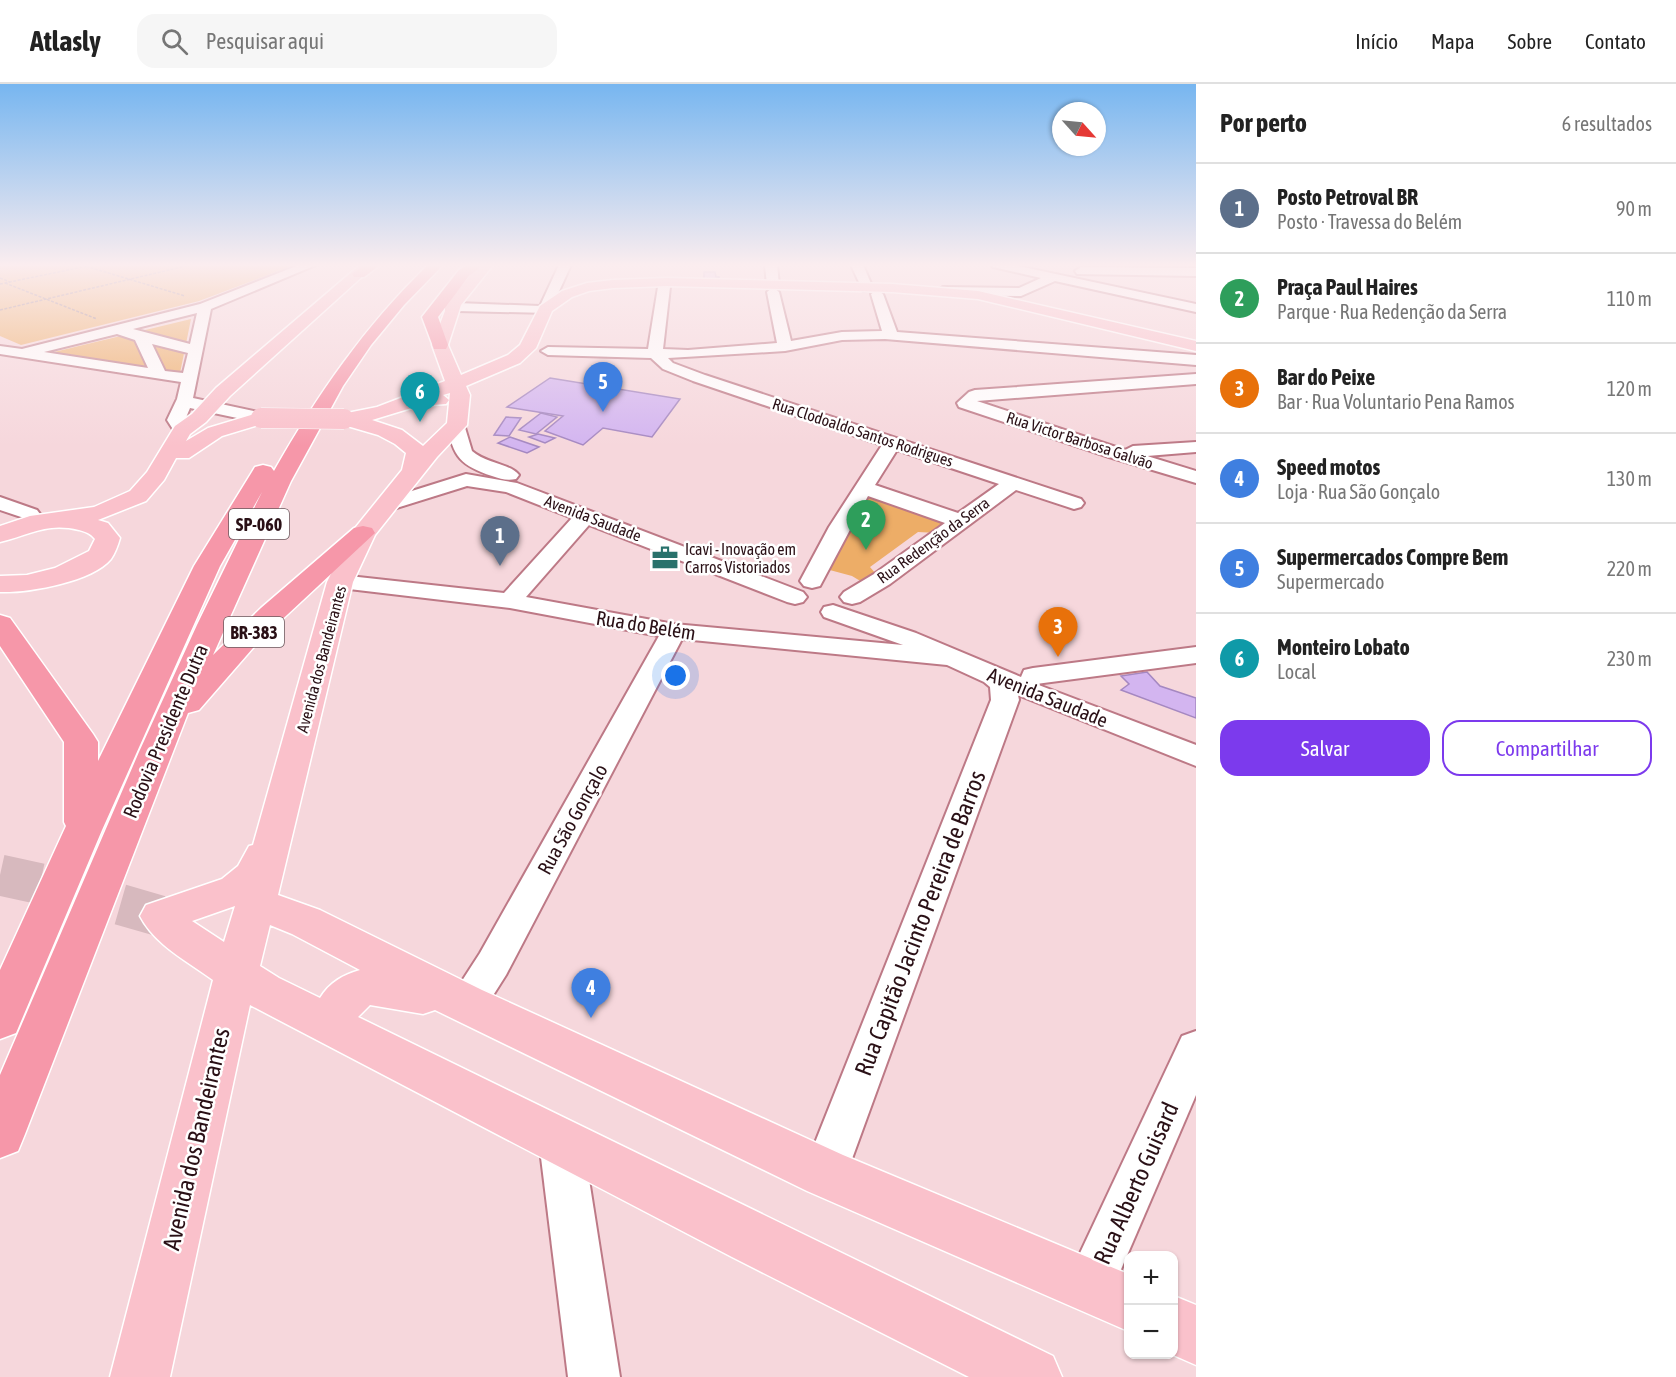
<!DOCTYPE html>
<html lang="pt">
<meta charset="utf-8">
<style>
body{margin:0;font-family:"Asap Condensed",sans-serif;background:#f6f6f6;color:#222}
.controls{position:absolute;right:18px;bottom:18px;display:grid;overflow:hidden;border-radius:12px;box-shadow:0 2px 4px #0004}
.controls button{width:54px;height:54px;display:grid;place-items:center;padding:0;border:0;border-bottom:2px solid #e0e0e0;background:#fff;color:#222;font:30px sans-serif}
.compass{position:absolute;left:1052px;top:18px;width:54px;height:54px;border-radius:50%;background:#fff;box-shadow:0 2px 4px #0004;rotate:117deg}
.you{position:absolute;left:676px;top:592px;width:21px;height:21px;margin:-15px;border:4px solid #fff;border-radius:50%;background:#1a73e8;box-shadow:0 0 0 9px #1a73e833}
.badge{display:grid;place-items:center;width:39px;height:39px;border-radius:50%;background:#7c3aed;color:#fff;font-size:20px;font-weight:700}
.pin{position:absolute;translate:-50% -50px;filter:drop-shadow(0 2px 3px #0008)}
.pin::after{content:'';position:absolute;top:32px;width:21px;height:18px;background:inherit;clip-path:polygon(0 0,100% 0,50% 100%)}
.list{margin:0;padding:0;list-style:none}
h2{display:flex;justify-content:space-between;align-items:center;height:78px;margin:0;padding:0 24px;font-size:26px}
h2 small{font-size:20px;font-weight:400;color:#767676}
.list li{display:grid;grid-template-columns:39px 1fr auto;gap:18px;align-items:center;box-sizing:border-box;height:90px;padding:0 24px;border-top:2px solid #e0e0e0}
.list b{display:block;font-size:22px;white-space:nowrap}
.list p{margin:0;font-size:20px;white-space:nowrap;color:#767676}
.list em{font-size:20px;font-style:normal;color:#767676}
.actions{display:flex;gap:12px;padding:18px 24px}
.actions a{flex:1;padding:14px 0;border:2px solid #7c3aed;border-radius:18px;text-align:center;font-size:21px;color:#7c3aed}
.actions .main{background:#7c3aed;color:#fff}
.icon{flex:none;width:33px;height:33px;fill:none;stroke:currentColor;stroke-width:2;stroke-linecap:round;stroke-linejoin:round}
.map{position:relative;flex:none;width:1196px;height:1293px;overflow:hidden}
header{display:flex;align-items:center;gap:36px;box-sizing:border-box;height:84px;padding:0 30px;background:#fff;border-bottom:2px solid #e0e0e0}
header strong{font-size:28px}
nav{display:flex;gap:33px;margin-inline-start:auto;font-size:21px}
.search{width:420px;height:54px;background:#f6f6f6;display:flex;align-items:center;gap:15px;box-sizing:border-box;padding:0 21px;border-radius:18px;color:#767676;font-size:22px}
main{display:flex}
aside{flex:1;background:#fff}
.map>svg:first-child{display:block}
</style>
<header>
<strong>Atlasly</strong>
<div class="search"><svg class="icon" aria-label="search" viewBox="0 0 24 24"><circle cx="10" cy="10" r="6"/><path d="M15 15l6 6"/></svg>Pesquisar aqui</div>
<nav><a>Início</a><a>Mapa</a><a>Sobre</a><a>Contato</a></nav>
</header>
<main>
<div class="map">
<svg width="1196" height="1293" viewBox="0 0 1196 1293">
<rect width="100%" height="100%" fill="#f6d7dc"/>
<g fill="#edad67">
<path d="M 0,181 L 294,181 L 199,217 L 21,261 L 0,252 Z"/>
<path d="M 191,235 L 180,289 L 50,269 Z"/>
<path d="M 870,411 L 949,438 L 937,449 L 918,448 L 870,483 L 876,490 L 862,498 L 852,492 L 826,485 Z"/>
</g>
<g fill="#d3b5f0" stroke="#a588c1" stroke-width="1.5">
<path d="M 704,188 L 715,188 L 716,193 L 719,193 L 719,196 L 704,195 Z"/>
<path d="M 550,294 L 680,315 L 652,353 L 603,344 L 583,361 L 545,347 L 563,332 L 507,323 Z"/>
<path d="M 541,329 L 557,333 L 536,350 L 519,346 Z"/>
<path d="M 506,333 L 521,334 L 509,352 L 494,351 Z"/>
<path d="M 538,350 L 555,354 L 545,359 L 529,353 Z"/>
<path d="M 510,353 L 539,363 L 527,369 L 498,359 Z"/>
<path d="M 1147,588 L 1160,602 L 1196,614 L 1196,634 L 1121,606 L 1129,600 L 1121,592 Z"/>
</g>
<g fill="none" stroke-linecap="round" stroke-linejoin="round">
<path stroke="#d7b9be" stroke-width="41" stroke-dasharray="41 21" stroke-linecap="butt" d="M 0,791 L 77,808 L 160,832"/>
<g stroke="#bd7986" stroke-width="4">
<g id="minor">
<path d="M 299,181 L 316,181 L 211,225 L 193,314 L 267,330 L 270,334 L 267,338 L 261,339 L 190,324 L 185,336 L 191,346 L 188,350 L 176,350 L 167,336 L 177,315 L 181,298 L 0,270 L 0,262 L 22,265 L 200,220 ZM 197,229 L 190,260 L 133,245 ZM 117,250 L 135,256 L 148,284 L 44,268 ZM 152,260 L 188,269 L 183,289 L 165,287 Z"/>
<path d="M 559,181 L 571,181 L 549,229 L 457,227 L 450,223 L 457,219 L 540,222 Z"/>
<path d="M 765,181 L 777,181 L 779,201 L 774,204 L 779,208 L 791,257 L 842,248 L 882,247 L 871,210 L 877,206 L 883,210 L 897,248 L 1196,271 L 1196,281 L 885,255 L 842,256 L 785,267 L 668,274 L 673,279 L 705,291 L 1081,415 L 1084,419 L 1081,423 L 1074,425 L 1016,406 L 890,500 L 860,518 L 852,520 L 844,518 L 840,513 L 844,508 L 874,490 L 945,439 L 868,412 L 820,502 L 812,504 L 804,502 L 800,497 L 829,443 L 882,361 L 693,297 L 663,285 L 651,274 L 548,271 L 541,267 L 548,263 L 648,265 L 658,203 L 664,199 L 670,203 L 663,265 L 688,266 L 777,259 L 767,208 L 772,204 L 767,201 ZM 897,366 L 999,400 L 958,429 L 875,401 Z"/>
<path d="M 851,181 L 863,181 L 873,204 L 871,207 L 863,207 Z"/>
<path d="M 991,181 L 1014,181 L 1196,220 L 1196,228 L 1055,197 L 1021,212 L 943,211 L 937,207 L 943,203 L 1019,204 L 1041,194 L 993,183 Z"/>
<path d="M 1081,183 L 1196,184 L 1196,192 L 1077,190 L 1075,187 Z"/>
<path d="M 1196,290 L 1196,300 L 977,317 L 1125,366 L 1133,362 L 1196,358 L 1196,368 L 1147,372 L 1196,387 L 1196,399 L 1109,373 L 959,323 L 957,319 L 969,308 L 975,306 Z"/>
<path d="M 457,336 L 463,337 L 472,367 C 485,379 511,380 519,391 L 516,395 C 507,397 501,395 492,392 C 462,382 452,373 448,341 L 451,337 Z"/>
<path d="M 466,390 L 517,399 L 803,508 L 807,513 L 803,518 L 795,520 L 787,518 L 589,441 L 526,513 L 674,540 L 903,561 L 824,533 L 821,528 L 824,523 L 833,521 L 916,549 L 1021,593 L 1024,586 L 1033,584 L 1196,563 L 1196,579 L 1036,600 L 1196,661 L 1196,682 L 1018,611 L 1019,616 L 841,1105 L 825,1111 L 809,1105 L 803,1089 L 991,616 L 990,603 L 984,598 L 947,581 L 682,555 L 506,891 L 480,932 L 466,937 L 452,932 L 447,920 L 480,869 L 659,552 L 510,524 L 332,503 L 328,498 L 332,493 L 340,491 L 504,509 L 572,434 L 506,408 L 467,402 L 387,427 L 380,425 L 377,421 L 380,417 Z"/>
<path d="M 0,413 L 37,426 L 40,430 L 37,434 L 30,436 L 0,426 Z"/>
<path d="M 1196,947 L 1196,1011 L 1107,1218 L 1090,1225 L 1073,1218 L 1066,1201 L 1073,1184 L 1182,952 Z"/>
<path d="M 561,1036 L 576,1042 L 583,1057 L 620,1293 L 568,1293 L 539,1057 L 546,1042 Z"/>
</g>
</g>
<g stroke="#fff" stroke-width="3">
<g id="major">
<path d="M 360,181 L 375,181 L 230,312 L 206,338 L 190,350 L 186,357 L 208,344 L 261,328 L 268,330 L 271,334 L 268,338 L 222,352 L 189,374 L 176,374 L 164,396 L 146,417 L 98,436 L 108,439 L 120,454 C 118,461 115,469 111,475 C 92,498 28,509 0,508 L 0,492 L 27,491 L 55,484 L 89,467 L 95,455 C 90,449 86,448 79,446 C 46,438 30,451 0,458 L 0,442 L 30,432 L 94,423 L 130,407 L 147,388 L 175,342 L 192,330 L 216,304 Z"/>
<path d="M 479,181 L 493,181 L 461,221 L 448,261 L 461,291 L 508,271 L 520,261 L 540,222 L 562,207 L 587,199 L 613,196 L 667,194 L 892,200 L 978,207 L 1196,257 L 1196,267 L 978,215 L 892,208 L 667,202 L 613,204 L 589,207 L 572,213 L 552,227 L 536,264 L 520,279 L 466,302 L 470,311 L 467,341 L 437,373 L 375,451 L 353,498 L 278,811 L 320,826 L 482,906 L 843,1071 L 1128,1190 L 1128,1247 L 807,1107 L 435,926 L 423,930 L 370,921 L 358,933 L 1053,1272 L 1062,1293 L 969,1293 L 732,1173 L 250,921 L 170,1293 L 110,1293 L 213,896 C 187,877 155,861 140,832 L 146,821 L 222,795 L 238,782 L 249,762 L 253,761 L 327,498 L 351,449 L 402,386 L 406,369 L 395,360 L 378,351 L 337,339 L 334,335 L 337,331 L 377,323 L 445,297 L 432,261 L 445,227 L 445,221 ZM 450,309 L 447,339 L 423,362 L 402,346 L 372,336 L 418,322 L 446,320 L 449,316 L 443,311 ZM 235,822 L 224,858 L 192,837 ZM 270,841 L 292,850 L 360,886 C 343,891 330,898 320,914 L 279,894 L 260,882 Z"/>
<path d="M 1174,1212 L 1196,1221 L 1196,1281 L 1171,1270 L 1174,1270 Z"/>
</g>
</g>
<g stroke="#fff" stroke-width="3">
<g id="highway">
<path d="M 364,181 L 380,181 L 364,193 L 354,193 L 352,190 Z"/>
<path d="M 428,181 L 443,181 L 404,221 L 371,261 L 343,302 L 291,397 L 213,571 L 261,524 L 354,444 L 363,442 L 372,444 L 375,449 L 259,557 L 199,626 L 188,629 L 25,1050 L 18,1067 L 0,1074 L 0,991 L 139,668 L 197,541 L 262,408 L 220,482 L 102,746 L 16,949 L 0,955 L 0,886 L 66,742 L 64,738 L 64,658 L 0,562 L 0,531 L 10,534 L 93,650 L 98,658 L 98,677 L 194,482 L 252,388 L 255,383 L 263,381 L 271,383 L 274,387 C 318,310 364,243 428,181 Z"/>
<path d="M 467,181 L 483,181 L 469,192 L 438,233 L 448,261 L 446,265 L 434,265 L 422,233 L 459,186 Z"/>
</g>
</g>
<g stroke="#96797e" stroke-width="1.5" stroke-dasharray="3 1.5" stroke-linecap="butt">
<path d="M 82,181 L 185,212"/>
<path d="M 0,194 L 10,198"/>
<path d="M 5,199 L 97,235"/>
<path d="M 0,200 L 92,181"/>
<path d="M 0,226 L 190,181"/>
</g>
<use href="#minor" fill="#fff" fill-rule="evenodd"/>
<use href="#major" fill="#fac1cb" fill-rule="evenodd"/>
<use href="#highway" fill="#f697a9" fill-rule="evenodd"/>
<g stroke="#fff" stroke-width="21" stroke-linecap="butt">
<path id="major-bridge" d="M 261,334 L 344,335"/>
</g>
<use href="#major-bridge" stroke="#fac1cb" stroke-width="20"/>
</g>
<linearGradient id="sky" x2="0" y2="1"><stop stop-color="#77b6f0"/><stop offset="0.5" stop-color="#fbedef"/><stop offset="1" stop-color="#fbedef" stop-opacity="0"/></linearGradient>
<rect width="1196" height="362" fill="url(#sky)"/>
<defs>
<g id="office-bare" transform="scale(2.07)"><path d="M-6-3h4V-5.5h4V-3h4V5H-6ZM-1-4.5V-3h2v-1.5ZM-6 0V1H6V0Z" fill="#29726c" stroke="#fff" stroke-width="2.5" paint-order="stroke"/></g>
</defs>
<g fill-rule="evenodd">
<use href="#office-bare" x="665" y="474"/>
</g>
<g text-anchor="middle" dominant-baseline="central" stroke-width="5" stroke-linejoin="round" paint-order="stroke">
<g font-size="16" fill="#2a1016" stroke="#fff">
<text transform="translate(863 348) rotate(18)">Rua Clodoaldo Santos Rodrigues</text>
<text transform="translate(1080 356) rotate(18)">Rua Victor Barbosa Galvão</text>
<text transform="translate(593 434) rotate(21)">Avenida Saudade</text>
<text transform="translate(933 456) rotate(-36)">Rua Redenção da Serra</text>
<text transform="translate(321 575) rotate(-75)">Avenida dos Bandeirantes</text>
</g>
<g font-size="16" fill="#2a1016" stroke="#fff" text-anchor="start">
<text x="685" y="465">Icavi - Inovação em<tspan x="685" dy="18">Carros Vistoriados</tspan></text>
</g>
<g fill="#fff" stroke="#6a585c" stroke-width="1.5">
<rect x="229" y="425" width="60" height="30" rx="4.5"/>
<rect x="224" y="533" width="60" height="30" rx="4.5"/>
</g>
<g font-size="18" font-weight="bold" fill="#2a1016">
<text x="259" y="440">SP-060</text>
<text x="254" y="548">BR-383</text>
</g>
<g font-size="20" fill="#2a1016" stroke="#fff">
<text transform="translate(646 541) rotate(9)">Rua do Belém</text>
<text transform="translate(1048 613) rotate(22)">Avenida Saudade</text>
<text transform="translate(165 647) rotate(-67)">Rodovia Presidente Dutra</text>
<text transform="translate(572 735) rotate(-61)">Rua São Gonçalo</text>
</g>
<g font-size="24" fill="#2a1016" stroke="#fff">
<text transform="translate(920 839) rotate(-69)">Rua Capitão Jacinto Pereira de Barros</text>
<text transform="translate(196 1055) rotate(-77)">Avenida dos Bandeirantes</text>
<text transform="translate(1136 1099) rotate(-66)">Rua Alberto Guisard</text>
</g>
</g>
</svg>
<div class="controls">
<button>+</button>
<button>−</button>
</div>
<svg class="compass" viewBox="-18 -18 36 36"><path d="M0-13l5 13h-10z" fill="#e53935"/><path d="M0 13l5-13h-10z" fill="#767676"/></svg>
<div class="you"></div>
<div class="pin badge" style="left:500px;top:482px;background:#5c6f8a">1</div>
<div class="pin badge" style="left:866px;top:466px;background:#2e9e5b">2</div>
<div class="pin badge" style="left:1058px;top:573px;background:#e8710a">3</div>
<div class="pin badge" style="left:591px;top:934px;background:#3f7fe0">4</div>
<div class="pin badge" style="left:603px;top:328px;background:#3f7fe0">5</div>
<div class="pin badge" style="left:420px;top:338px;background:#0f9aa8">6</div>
</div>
<aside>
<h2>Por perto<small>6 resultados</small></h2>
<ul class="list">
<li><span class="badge" style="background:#5c6f8a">1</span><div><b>Posto Petroval BR</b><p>Posto · Travessa do Belém</p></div><em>90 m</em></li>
<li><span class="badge" style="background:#2e9e5b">2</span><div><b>Praça Paul Haires</b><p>Parque · Rua Redenção da Serra</p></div><em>110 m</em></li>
<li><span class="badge" style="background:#e8710a">3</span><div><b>Bar do Peixe</b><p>Bar · Rua Voluntario Pena Ramos</p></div><em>120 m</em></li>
<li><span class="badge" style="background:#3f7fe0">4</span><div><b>Speed motos</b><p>Loja · Rua São Gonçalo</p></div><em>130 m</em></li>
<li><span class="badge" style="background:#3f7fe0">5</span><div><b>Supermercados Compre Bem</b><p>Supermercado</p></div><em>220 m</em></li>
<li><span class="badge" style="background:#0f9aa8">6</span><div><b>Monteiro Lobato</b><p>Local</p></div><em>230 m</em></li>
</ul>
<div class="actions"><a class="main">Salvar</a><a>Compartilhar</a></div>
</aside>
</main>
